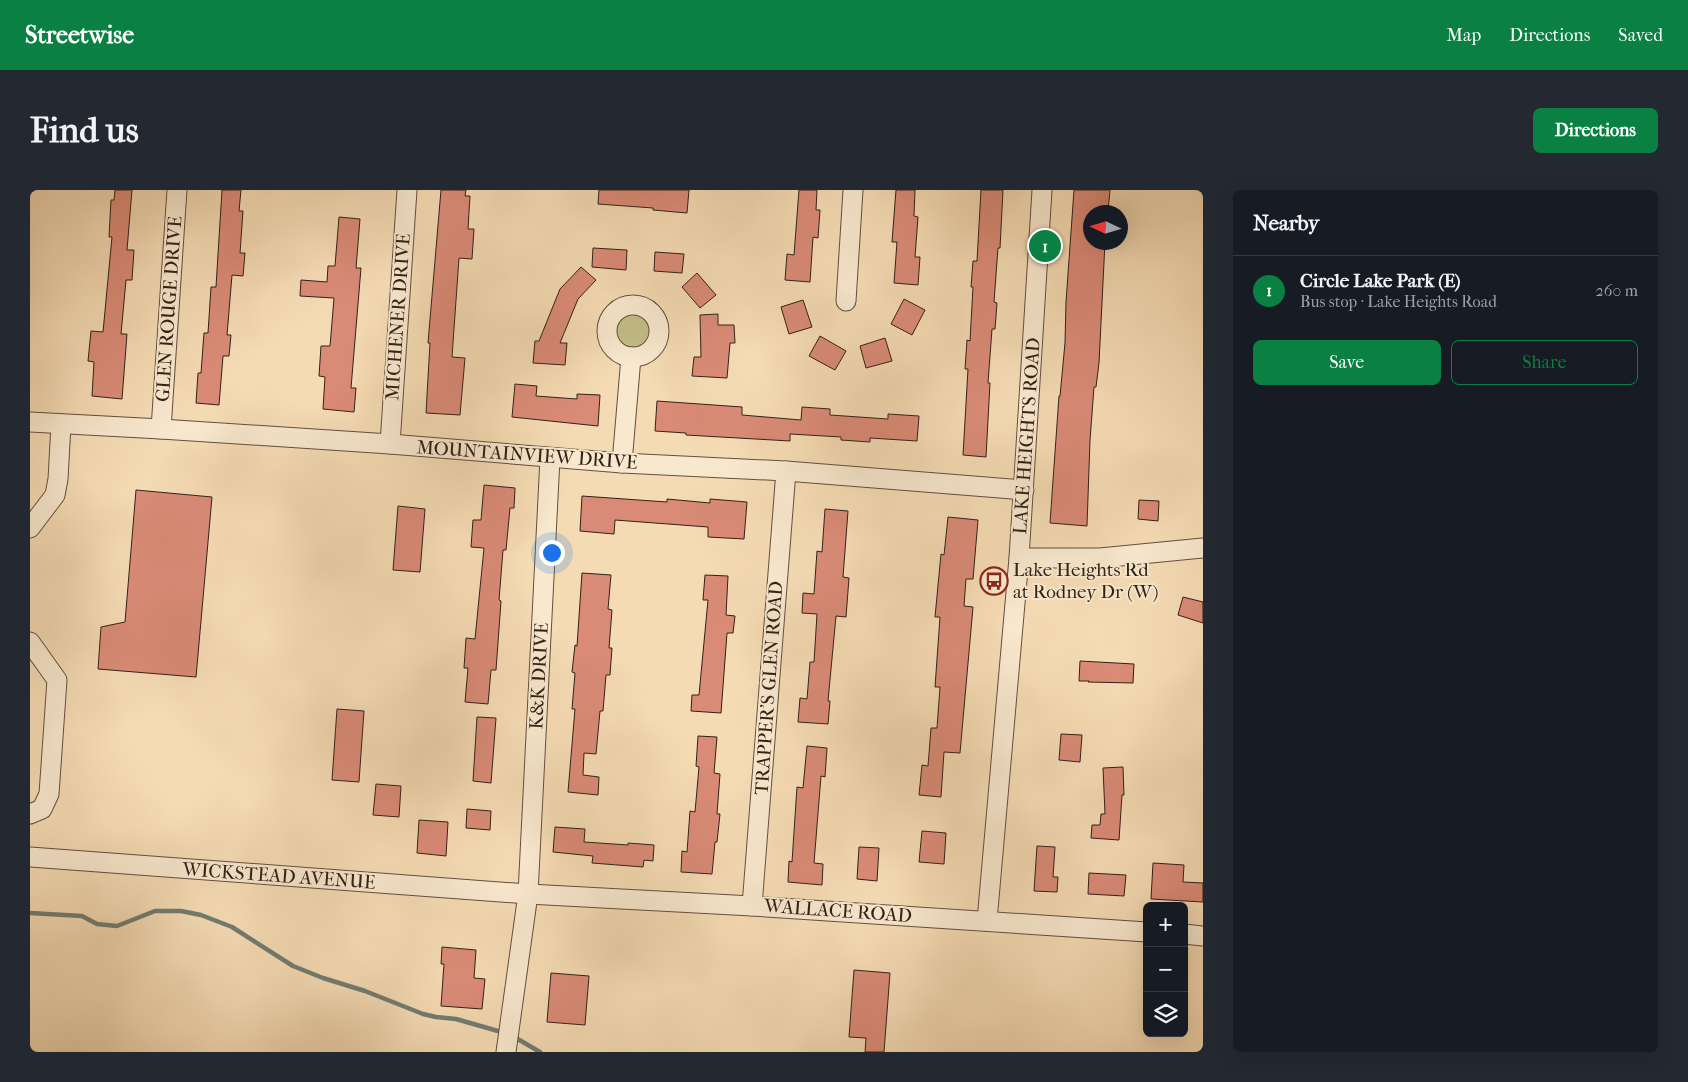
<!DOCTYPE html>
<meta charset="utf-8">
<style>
body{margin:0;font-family:"IM FELL French Canon",serif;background:#242831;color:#f1f3f6}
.controls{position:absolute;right:15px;bottom:15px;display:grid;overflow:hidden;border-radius:8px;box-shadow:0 5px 20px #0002}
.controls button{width:45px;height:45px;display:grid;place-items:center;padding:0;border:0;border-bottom:1px solid #363941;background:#171b24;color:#f1f3f6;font:25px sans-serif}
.compass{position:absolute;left:1053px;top:15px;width:45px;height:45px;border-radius:50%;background:#171b24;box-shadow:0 5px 20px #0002;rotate:274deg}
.you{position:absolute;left:521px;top:362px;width:18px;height:18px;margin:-12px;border:4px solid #fff;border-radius:50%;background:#1a73e8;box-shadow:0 0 0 8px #1a73e833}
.badge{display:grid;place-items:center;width:32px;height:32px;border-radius:50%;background:#0b8043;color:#fff;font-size:16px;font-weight:700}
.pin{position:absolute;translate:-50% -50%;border:2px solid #fff;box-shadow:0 1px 5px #0006}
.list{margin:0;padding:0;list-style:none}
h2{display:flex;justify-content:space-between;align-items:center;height:65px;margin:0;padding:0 20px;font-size:21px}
h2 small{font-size:16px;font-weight:400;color:#9ea1a6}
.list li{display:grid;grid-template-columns:32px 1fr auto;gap:15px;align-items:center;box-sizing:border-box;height:70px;padding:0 20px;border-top:1px solid #363941}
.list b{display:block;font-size:19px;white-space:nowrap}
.list p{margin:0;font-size:16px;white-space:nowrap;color:#9ea1a6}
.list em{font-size:16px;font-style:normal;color:#9ea1a6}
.actions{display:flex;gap:10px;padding:15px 20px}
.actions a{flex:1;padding:11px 0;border:1px solid #0b8043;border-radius:8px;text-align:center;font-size:18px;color:#0b8043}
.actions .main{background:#0b8043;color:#fff}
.icon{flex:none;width:28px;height:28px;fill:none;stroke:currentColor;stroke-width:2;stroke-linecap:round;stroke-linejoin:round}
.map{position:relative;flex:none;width:1173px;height:862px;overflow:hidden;border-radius:8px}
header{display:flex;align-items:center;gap:30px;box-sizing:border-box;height:70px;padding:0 25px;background:#0b8043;color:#fff}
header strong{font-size:24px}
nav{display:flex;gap:28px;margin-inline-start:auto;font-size:18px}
.intro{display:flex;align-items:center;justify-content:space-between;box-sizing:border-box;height:120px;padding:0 30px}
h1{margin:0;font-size:35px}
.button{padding:12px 22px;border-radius:8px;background:#0b8043;color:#fff;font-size:18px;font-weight:700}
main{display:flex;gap:30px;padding:0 30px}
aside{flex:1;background:#171b24;border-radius:8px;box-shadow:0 5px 20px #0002}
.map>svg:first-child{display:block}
</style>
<header>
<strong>Streetwise</strong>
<nav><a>Map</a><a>Directions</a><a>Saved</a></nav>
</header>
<div class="intro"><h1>Find us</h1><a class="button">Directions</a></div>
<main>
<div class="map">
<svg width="1173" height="862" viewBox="0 0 1173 862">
<rect width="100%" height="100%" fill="#f5dbb4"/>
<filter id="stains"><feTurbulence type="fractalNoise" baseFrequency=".004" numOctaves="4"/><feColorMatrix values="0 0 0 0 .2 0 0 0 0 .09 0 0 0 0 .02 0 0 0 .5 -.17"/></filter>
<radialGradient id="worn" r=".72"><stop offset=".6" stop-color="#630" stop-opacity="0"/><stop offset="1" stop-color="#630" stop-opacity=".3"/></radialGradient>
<circle fill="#c3be88" stroke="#7a6f50" cx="602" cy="141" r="18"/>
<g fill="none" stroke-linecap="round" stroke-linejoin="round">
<g stroke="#727d73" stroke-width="4.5">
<path d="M 0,723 L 52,726 L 67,734 L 87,736 L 125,721 L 151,721 L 171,725 L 202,737 L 263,776 L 293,788 L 335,801 L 393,824 L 406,827 L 426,829 L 468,841"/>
<path d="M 486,848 L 510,862"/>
</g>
</g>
<g fill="#da8b77" stroke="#322018">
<path d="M 85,0 L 102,0 L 97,60 L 104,60 L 102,90 L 96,90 L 91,144 L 97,144 L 92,209 L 62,206 L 64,172 L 58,171 L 61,141 L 73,142 L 82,47 L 79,47 L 81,10 L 84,10 Z"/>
<path d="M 192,0 L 211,0 L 209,21 L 213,21 L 210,63 L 215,63 L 213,86 L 202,85 L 197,145 L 201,145 L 199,166 L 193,166 L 189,215 L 166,213 L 168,183 L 171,183 L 174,143 L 178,143 L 181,97 L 186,97 Z"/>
<path d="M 411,0 L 436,0 L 435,6 L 440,6 L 438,39 L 444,39 L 442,69 L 429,68 L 422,167 L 435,168 L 430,225 L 396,223 L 400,153 L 398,153 Z"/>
<path d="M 569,0 L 659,0 L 657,23 L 623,20 L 623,18 L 568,14 Z"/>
<path d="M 769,0 L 787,0 L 786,20 L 790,20 L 788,48 L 783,47 L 780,92 L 755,90 L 757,64 L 764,65 Z"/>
<path d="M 866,0 L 885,0 L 884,26 L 888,27 L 885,67 L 890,67 L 888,95 L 864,93 L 867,52 L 862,52 Z"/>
<path d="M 951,0 L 973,0 L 970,58 L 968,58 L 964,112 L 967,113 L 965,139 L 962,139 L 958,193 L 960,193 L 956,267 L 933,265 L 938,179 L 935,179 L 937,150 L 940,151 L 943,97 L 941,97 L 943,71 L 947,71 Z"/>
<path d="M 1044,0 L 1080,0 L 1078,22 L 1060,22 L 1060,52 L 1075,52 L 1069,173 L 1066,197 L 1064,197 L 1060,250 L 1057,336 L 1020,333 L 1029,206 L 1030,206 L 1035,153 L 1036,112 Z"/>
<path d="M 309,27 L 330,29 L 326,78 L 331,78 L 321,198 L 326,198 L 324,222 L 293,219 L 295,187 L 289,186 L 291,156 L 300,156 L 304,108 L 270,106 L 271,90 L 297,92 L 298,76 L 305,76 Z"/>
<path d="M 563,58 L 597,60 L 596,80 L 562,77 Z"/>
<path d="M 625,62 L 654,64 L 652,83 L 624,81 Z"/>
<path d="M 551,77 L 566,90 L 548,109 L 530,153 L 537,153 L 535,175 L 503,173 L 505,151 L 509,151 L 530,99 Z"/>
<path d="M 667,83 L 686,105 L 670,118 L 652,97 Z"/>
<path d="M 874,109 L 895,120 L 882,145 L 861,134 Z"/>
<path d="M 773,110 L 782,137 L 759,144 L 751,117 Z"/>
<path d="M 688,124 L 688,135 L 704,135 L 705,153 L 700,153 L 697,188 L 662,186 L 664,167 L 671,167 L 670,125 Z"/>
<path d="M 790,146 L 816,161 L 805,180 L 779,166 Z"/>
<path d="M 855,148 L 862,171 L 836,178 L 830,156 Z"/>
<path d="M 485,194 L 507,196 L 506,206 L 547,209 L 547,204 L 570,205 L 568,236 L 482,227 Z"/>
<path d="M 627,211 L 712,217 L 712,225 L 771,230 L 772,217 L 800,219 L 800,225 L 858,229 L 858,224 L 889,226 L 887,251 L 840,248 L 840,252 L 811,250 L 811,247 L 760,244 L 760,251 L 656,245 L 656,243 L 625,241 Z"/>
<path d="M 454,295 L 485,298 L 484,318 L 480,318 L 476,360 L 473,360 L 469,410 L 471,411 L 466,480 L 461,480 L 458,514 L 435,512 L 438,478 L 434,478 L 436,448 L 445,449 L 454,358 L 441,357 L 443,330 L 451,330 Z"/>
<path d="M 106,300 L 182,307 L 166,487 L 68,479 L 71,437 L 95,432 Z"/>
<path d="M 552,306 L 637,312 L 637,309 L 680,313 L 680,309 L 717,312 L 714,349 L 678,347 L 678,337 L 585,330 L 584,344 L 550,341 Z"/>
<path d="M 1109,310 L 1129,311 L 1128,331 L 1108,329 Z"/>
<path d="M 368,316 L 395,319 L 390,382 L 363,380 Z"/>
<path d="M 795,319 L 818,321 L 813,387 L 819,388 L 816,427 L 806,426 L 798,511 L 800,511 L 798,534 L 768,532 L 770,508 L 777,509 L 780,472 L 784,472 L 787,424 L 772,423 L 773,403 L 784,404 L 787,361 L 792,362 Z"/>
<path d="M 918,327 L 948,330 L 943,389 L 936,389 L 934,416 L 943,417 L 930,563 L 914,562 L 911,607 L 889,605 L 892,575 L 898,576 L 901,538 L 907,538 L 910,497 L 905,497 L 910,427 L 905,427 L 911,364 L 914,365 Z"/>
<path d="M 552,383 L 581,385 L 578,419 L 582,420 L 579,458 L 582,458 L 580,485 L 576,485 L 573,521 L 570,521 L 566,564 L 554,563 L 553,585 L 569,587 L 568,605 L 538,602 L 545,519 L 542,519 L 545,483 L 542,482 L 545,455 L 547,456 Z"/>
<path d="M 675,385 L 698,386 L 696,425 L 705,426 L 703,443 L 697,443 L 691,523 L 661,521 L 662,505 L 669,505 L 678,410 L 673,410 Z"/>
<path d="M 1153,407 L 1173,412 L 1173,433 L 1148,425 Z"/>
<path d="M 1050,471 L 1104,474 L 1103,493 L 1058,492 L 1059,491 L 1049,491 Z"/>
<path d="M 307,519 L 334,521 L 329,592 L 302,590 Z"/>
<path d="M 447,527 L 466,528 L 461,593 L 443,591 Z"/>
<path d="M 1031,544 L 1052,545 L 1050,572 L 1029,570 Z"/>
<path d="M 668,546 L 687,547 L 684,583 L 690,584 L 687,624 L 690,624 L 687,652 L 685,652 L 682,684 L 651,682 L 652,661 L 657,662 L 660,621 L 665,622 L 669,577 L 666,576 Z"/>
<path d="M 777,556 L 797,558 L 795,587 L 791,586 L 784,673 L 793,674 L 792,695 L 758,692 L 759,671 L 762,672 L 767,597 L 773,598 Z"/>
<path d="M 1093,577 L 1094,605 L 1092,605 L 1089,650 L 1061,648 L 1062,635 L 1070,635 L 1071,624 L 1075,624 L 1073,578 Z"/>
<path d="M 346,594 L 371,596 L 369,627 L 343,625 Z"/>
<path d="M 437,619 L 461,621 L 460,640 L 436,638 Z"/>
<path d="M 389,630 L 418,632 L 416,666 L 387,663 Z"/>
<path d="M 525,637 L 555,639 L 554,652 L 598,655 L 598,653 L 624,655 L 623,671 L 614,670 L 613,677 L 562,673 L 563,666 L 523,662 Z"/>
<path d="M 892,641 L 916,643 L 914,674 L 889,672 Z"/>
<path d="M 1007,656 L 1025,657 L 1023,687 L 1028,687 L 1027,702 L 1004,701 Z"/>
<path d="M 829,657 L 849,658 L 847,691 L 827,689 Z"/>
<path d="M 1123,673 L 1154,675 L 1153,692 L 1173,693 L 1173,712 L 1121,709 Z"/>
<path d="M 1059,683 L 1096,685 L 1094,706 L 1058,704 Z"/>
<path d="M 412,757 L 446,760 L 444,788 L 455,789 L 452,819 L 411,816 L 414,774 L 411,774 Z"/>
<path d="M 824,780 L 860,783 L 854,862 L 835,862 L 836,848 L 819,847 Z"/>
<path d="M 521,783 L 559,786 L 555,835 L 517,832 Z"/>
</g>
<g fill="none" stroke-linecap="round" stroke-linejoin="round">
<g stroke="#634f3f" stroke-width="21">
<g id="minor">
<path d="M 816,111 L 823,0"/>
<circle cx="603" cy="141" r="26"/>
<path d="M 0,232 L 131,239 L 360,254 L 592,273 L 756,281 L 994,300"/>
<path d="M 131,239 L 147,0"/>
<path d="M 360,254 L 377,0"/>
<path d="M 592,273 L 601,167"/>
<path d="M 0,338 L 25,305 L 28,289 L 31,234"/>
<path d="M 989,368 L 1070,368 L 1173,358"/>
<path d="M 0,452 L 27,490 L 19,604 L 12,619 L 0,624"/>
<path d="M 0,667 L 498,704 L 722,716 L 1117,742"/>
<path d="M 722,716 L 756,281"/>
<path d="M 957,731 L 989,368 L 1012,0"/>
<path d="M 1154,744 L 1173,746"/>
<path d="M 476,862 L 498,704 L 520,268"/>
</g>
</g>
<use href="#minor" stroke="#f8e8ce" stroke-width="19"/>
</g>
<defs>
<g id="bus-ring" transform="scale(1.4375)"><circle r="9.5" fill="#f8e8ce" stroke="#8f2418" stroke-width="1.5"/><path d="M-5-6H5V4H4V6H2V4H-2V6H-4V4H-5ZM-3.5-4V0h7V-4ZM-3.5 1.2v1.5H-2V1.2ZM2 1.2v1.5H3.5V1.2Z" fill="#8f2418"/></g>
</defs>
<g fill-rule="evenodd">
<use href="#bus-ring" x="964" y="391"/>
</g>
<g text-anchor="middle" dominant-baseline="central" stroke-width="4" stroke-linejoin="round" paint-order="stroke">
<g font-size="19" fill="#322018" stroke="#f8e8ce">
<text transform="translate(139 119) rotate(-86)">GLEN ROUGE DRIVE</text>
<text transform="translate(368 127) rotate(-86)">MICHENER DRIVE</text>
<text transform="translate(997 246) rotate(-86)">LAKE HEIGHTS ROAD</text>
<text transform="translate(497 265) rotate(4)">MOUNTAINVIEW DRIVE</text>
<text transform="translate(509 486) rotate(-87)">K&amp;K DRIVE</text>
<text transform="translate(739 498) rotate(-86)">TRAPPER'S GLEN ROAD</text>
<text transform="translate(249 686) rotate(4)">WICKSTEAD AVENUE</text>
<text transform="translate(808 721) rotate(4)">WALLACE ROAD</text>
</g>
<g font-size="19" fill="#322018" stroke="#f8e8ce" text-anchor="start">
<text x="983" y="380">Lake Heights Rd<tspan x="983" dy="22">at Rodney Dr (W)</tspan></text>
</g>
</g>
<rect width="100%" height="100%" filter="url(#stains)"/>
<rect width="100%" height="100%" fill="url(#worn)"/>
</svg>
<div class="controls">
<button>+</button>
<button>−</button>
<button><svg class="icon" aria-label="layers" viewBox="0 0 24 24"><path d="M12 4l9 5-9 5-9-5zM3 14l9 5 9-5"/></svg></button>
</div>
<svg class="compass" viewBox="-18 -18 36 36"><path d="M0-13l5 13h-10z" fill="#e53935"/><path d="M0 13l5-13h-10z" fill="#9ea1a6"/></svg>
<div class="you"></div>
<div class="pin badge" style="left:1015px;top:56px">1</div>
</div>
<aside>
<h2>Nearby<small></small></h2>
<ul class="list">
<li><span class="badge">1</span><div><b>Circle Lake Park (E)</b><p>Bus stop · Lake Heights Road</p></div><em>260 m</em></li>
</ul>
<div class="actions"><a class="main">Save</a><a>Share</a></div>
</aside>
</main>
